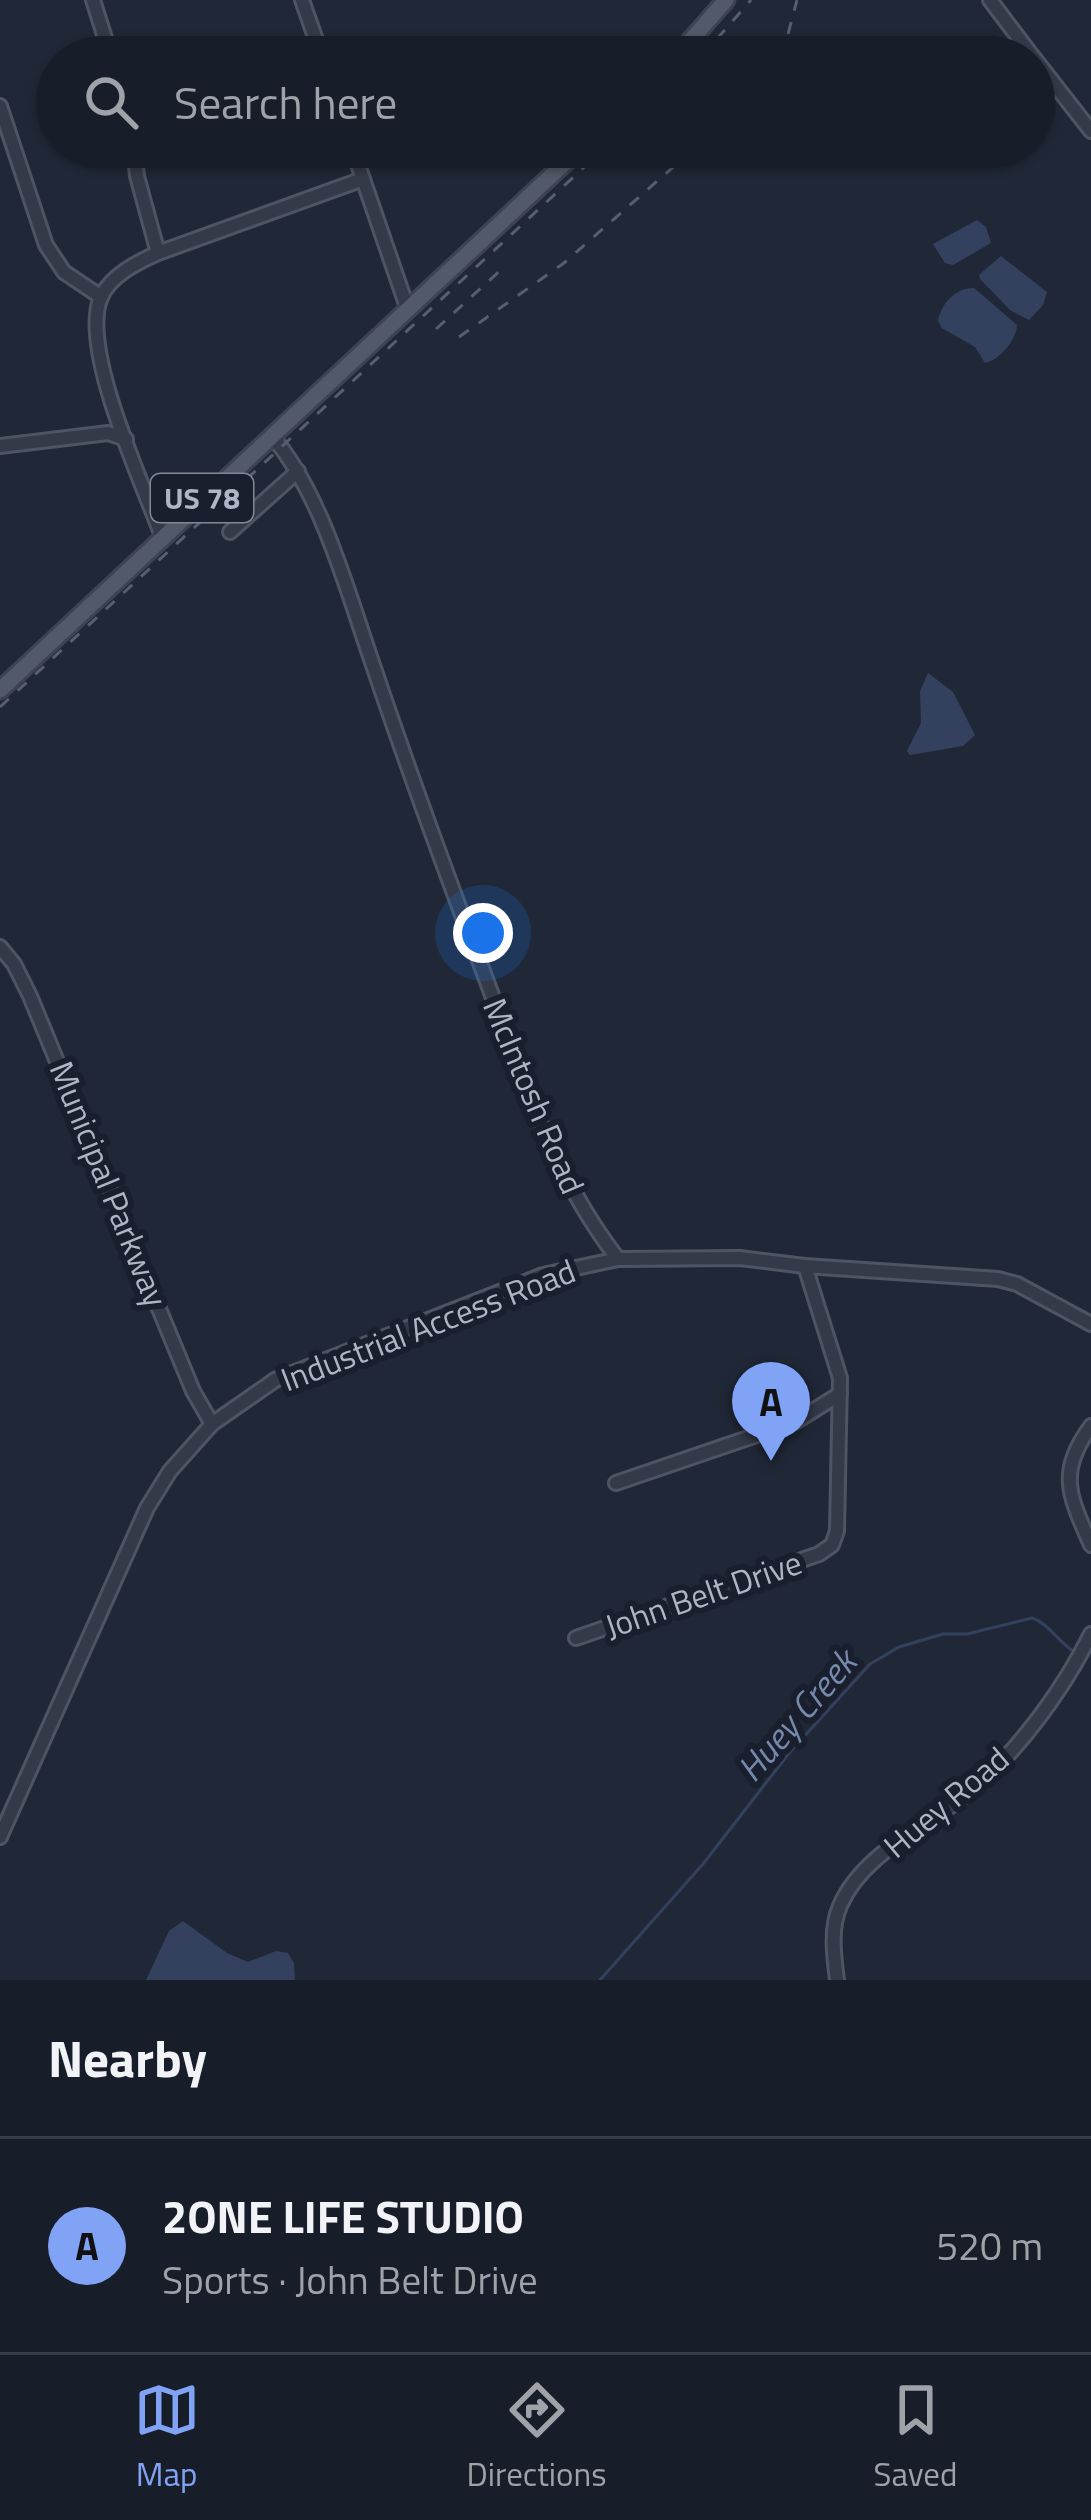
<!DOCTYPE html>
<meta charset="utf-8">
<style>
body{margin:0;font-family:"Titillium Web",sans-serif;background:#252b35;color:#f1f3f6}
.you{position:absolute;left:483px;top:933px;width:42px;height:42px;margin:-30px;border:9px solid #fff;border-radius:50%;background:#1a73e8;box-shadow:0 0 0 18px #1a73e833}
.badge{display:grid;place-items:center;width:78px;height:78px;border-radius:50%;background:#81a3f6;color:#111;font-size:39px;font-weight:700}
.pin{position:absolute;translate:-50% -99px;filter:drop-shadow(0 3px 6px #0008)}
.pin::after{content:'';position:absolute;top:63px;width:42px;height:36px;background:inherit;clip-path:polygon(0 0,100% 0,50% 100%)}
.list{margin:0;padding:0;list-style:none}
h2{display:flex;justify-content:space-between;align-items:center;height:156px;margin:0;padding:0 48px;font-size:51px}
h2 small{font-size:39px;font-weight:400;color:#9fa2a8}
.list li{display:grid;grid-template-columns:78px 1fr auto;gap:36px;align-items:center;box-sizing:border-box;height:216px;padding:0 48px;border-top:3px solid #363c46}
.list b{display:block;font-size:45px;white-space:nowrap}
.list p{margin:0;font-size:39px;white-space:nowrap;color:#9fa2a8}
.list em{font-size:39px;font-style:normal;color:#9fa2a8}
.icon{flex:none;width:66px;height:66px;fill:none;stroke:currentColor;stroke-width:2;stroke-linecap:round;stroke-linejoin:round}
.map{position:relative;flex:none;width:1091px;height:1980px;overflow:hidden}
.search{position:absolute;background:#181e29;box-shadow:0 3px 9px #0004;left:36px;right:36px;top:36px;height:132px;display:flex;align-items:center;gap:30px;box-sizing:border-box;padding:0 42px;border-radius:66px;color:#9fa2a8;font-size:45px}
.sheet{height:372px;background:#181e29}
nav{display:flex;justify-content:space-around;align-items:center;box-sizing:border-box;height:168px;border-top:3px solid #363c46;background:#181e29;font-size:33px;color:#9fa2a8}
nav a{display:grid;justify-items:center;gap:6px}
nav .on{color:#81a3f6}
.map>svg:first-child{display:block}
</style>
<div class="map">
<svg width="1091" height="1980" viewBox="0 0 1091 1980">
<rect width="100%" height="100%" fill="#202837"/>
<g fill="#34415e">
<path d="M 977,220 L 986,227 L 991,243 L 953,265 L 945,263 L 933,244 Z"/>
<path d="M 1001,256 L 1047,292 L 1043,305 L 1029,320 L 1010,310 L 980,279 L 979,275 Z"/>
<path d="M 974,288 L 1017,325 C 1016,341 1000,359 985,363 L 975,347 L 942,328 L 938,321 C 941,304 955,288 974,288 Z"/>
<path d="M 928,673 L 953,692 L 975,735 L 963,746 L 910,755 L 907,751 L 921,723 L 920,691 Z"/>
<path d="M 183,1921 L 227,1953 L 248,1962 L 276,1951 L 288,1953 L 294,1963 L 295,1980 L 146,1980 L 169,1931 Z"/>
</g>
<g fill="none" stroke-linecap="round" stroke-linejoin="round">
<path stroke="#34415e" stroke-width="3" d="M 600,1980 L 703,1864 L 790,1752 L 870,1664 L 899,1647 L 943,1634 L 967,1634 L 1032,1618 C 1050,1624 1060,1645 1078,1654"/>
<g stroke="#4e5562" stroke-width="18">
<g id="minor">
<path d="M 93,0 L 111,57"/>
<path d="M 302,0 L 322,57"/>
<path d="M 990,0 L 1033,57"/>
<path d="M 1034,58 L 1091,131"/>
<path d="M 0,106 L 46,245 L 64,272 L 101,297"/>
<path d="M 134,147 L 137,176 L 158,253"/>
<path d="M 352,147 L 408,310"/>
<path d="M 271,435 C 322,493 348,594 374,668 C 410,775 449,881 489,987 C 524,1082 555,1178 618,1259 L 740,1258 L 805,1266 L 998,1279 L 1017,1284 L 1091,1324"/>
<path d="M 0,446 L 108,433 L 126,439"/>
<path d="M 230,532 L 298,471"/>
<path d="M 162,536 C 143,484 79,348 101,297 C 111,275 138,262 158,253 L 363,179"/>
<path d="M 0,947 L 14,964 L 30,996 L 193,1391 L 212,1424"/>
<path d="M 1091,1426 C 1057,1473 1069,1495 1091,1545"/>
<path d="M 616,1483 L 795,1422 L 840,1394"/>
<path d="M 576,1638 L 819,1554 L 832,1545 L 837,1531 L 840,1378 L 805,1266"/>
<path d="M 0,1837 L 147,1508 L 170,1471 L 212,1424 L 275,1380 L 543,1275 L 618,1259"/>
<path d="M 837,1980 C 834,1957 830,1928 840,1906 C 864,1849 937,1823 979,1784 C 1024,1743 1064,1688 1091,1634"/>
</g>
</g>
<g stroke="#3d4351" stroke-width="21">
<g id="major">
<path d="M 676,57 L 726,0"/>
<path d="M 0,690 L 582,147"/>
</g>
</g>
<use href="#minor" stroke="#343a48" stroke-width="12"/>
<use href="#major" stroke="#525968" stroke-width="15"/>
<g stroke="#565e6f" stroke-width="3" stroke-dasharray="12 12" stroke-linecap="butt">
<path d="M 701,57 L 751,0"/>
<path d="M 782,57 L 797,0"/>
<path d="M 436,329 L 503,268"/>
<path d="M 459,337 L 564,263 L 696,147"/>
<path d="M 0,707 L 606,147"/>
</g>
</g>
<g text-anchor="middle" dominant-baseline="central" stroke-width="12" stroke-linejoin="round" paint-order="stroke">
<rect fill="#191f2c" stroke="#818896" stroke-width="3" x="151" y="474" width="102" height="48" rx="9"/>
<g font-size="30" font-weight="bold" fill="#aeb5c4">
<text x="202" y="498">US 78</text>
</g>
<g font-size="33" fill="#aeb5c4" stroke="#191f2c">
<text transform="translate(534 1096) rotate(67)">McIntosh Road</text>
<text transform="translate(109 1184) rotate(68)">Municipal Parkway</text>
<text transform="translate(428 1325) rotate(-21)">Industrial Access Road</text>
<text transform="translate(703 1594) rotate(-19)">John Belt Drive</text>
<text transform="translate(946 1802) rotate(-40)">Huey Road</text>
</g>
<g font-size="36" font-style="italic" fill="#7688ac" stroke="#191f2c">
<text transform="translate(796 1715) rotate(-49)">Huey Creek</text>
</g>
</g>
</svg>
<div class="you"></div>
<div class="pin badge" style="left:771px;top:1461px">A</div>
<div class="search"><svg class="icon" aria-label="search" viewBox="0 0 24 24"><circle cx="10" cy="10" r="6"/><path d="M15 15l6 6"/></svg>Search here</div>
</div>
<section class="sheet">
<h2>Nearby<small></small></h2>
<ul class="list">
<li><span class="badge">A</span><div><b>2ONE LIFE STUDIO</b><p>Sports · John Belt Drive</p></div><em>520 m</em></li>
</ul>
</section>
<nav>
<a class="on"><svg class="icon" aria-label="map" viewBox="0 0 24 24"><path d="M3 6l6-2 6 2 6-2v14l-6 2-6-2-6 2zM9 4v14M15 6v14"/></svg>Map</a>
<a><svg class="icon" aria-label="directions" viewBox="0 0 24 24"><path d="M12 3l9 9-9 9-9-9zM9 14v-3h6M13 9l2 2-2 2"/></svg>Directions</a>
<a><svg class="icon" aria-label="saved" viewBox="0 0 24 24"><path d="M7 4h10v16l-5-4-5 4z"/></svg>Saved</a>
</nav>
